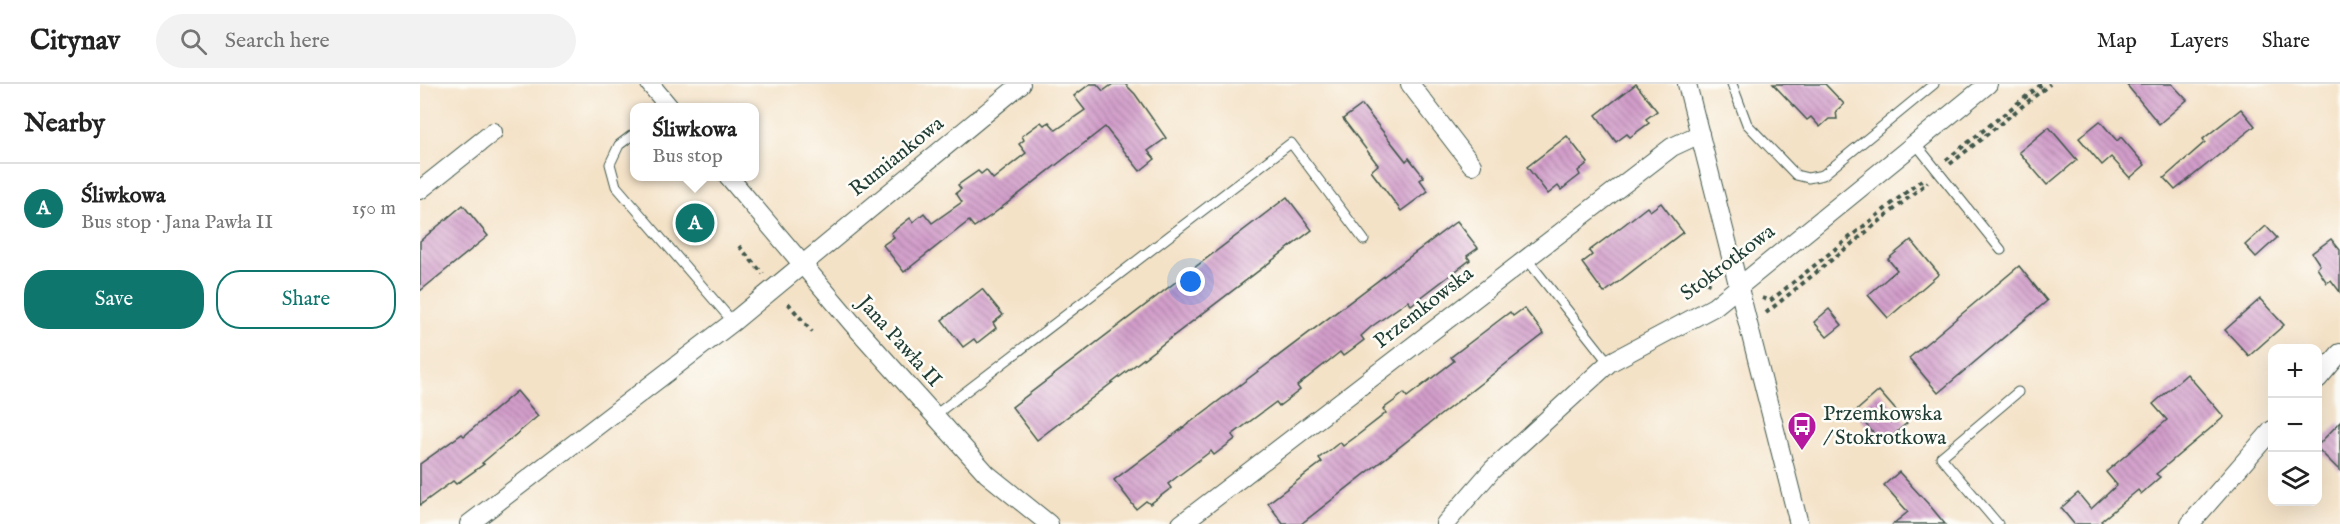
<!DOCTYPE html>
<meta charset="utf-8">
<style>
body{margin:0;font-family:"IM FELL English",serif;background:#f2f2f2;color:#222}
.controls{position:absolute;right:18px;bottom:18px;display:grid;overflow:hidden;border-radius:12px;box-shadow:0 6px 24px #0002}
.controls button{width:54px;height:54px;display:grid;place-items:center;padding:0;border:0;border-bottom:2px solid #e0e0e0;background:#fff;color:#222;font:30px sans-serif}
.you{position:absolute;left:771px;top:198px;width:21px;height:21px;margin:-15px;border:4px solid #fff;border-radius:50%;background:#1a73e8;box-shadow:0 0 0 9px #1a73e833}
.badge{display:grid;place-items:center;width:39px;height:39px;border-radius:50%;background:#0f766e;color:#fff;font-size:20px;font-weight:700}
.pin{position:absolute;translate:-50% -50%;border:3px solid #fff;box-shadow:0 2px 6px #0006}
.popup{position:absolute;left:210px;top:19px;width:129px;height:78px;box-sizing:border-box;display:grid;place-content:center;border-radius:12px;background:#fff;filter:drop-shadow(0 2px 4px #0005);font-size:20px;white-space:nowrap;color:#767676}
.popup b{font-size:22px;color:#222}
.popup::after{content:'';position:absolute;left:50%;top:100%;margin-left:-12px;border:12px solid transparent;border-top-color:#fff}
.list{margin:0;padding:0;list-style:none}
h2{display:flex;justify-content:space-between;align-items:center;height:78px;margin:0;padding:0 24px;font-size:26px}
h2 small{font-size:20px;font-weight:400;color:#767676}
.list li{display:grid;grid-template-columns:39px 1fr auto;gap:18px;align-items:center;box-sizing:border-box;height:90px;padding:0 24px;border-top:2px solid #e0e0e0}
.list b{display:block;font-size:22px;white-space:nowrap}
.list p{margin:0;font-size:20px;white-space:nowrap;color:#767676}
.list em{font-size:20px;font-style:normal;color:#767676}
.actions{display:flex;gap:12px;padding:18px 24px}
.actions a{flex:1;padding:14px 0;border:2px solid #0f766e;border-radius:24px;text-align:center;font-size:21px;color:#0f766e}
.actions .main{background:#0f766e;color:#fff}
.icon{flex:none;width:33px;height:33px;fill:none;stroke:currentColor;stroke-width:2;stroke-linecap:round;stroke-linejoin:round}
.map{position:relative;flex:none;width:1920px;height:440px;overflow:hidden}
header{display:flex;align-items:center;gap:36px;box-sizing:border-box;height:84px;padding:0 30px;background:#fff;border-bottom:2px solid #e0e0e0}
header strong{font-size:28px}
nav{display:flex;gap:33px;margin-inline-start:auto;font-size:21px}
.search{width:420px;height:54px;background:#f2f2f2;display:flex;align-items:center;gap:15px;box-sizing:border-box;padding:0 21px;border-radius:33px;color:#767676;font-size:22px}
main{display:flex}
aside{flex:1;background:#fff}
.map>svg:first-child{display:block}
</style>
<header>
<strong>Citynav</strong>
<div class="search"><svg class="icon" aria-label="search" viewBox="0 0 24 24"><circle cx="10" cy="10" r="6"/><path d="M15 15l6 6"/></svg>Search here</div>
<nav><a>Map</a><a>Layers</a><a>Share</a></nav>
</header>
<main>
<aside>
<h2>Nearby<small></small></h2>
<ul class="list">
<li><span class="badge">A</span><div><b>Śliwkowa</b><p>Bus stop · Jana Pawła II</p></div><em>150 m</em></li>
</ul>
<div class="actions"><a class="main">Save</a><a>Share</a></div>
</aside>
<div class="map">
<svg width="1920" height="440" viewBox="0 0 1920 440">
<defs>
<pattern id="building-back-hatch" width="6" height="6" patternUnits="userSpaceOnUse" patternTransform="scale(1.5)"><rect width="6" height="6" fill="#d29dca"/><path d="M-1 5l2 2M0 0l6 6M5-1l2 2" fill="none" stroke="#aa81a5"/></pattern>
</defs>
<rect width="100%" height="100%" fill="#fdfcf7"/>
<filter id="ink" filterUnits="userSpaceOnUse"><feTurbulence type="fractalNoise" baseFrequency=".0167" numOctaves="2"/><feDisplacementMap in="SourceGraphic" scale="12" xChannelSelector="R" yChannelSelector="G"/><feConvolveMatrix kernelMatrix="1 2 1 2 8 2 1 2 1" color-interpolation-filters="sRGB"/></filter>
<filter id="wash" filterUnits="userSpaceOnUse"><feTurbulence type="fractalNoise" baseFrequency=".008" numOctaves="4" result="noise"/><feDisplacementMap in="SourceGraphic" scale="24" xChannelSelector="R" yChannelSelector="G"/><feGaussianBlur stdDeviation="1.35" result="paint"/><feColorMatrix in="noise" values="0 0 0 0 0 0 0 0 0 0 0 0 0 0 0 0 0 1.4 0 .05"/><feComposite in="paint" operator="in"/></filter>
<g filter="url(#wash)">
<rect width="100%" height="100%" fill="#f4e2c7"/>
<g id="blocks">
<g fill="url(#building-back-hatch)">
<path d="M 670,0 L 677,0 L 683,7 L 693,0 L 705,0 L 715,10 L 746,54 L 728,67 L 735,75 L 720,87 L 685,43 L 572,131 L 554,143 L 549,137 L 484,188 L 463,161 L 474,153 L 471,149 L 490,134 L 493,138 L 504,129 L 512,139 L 542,118 L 536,109 L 541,105 L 538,101 L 558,87 L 561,90 L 566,86 L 573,95 L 606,69 L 599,60 L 604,56 L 602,52 L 621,38 L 624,41 L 629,38 L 636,46 L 665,26 L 654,12 Z"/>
<path d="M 1216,0 L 1237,27 L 1226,35 L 1229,39 L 1210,53 L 1207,50 L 1196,58 L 1176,31 Z"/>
<path d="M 1353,0 L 1405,0 L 1424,20 L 1416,27 L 1417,35 L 1409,35 L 1400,43 L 1391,33 L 1387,36 Z"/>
<path d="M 1706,0 L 1752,0 L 1767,16 L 1739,40 Z"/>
<path d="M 942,21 L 986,77 L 989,74 L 1004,93 L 1000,96 L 1008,107 L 981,127 L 951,87 L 958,81 L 923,35 Z"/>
<path d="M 1821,25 L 1835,42 L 1755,106 L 1744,94 L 1785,58 L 1783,55 Z"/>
<path d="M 1680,37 L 1697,57 L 1701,53 L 1725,81 L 1710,94 L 1691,73 L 1682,81 L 1659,54 Z"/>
<path d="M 1629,43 L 1657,76 L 1627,101 L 1599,68 Z"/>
<path d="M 1147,52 L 1168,79 L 1158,87 L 1160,91 L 1151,98 L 1141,106 L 1138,102 L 1128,110 L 1107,83 Z"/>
<path d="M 867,113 L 892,146 L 617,356 L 592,323 Z"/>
<path d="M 1241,119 L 1263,148 L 1184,209 L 1162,179 L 1172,171 L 1169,167 L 1205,140 L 1227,123 L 1230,127 Z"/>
<path d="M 43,121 L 68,152 L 0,207 L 0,157 Z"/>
<path d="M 1037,137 L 1058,164 L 1047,172 L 1050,176 L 991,221 L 988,217 L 951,243 L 941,252 L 944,256 L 923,272 L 920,268 L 877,302 L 880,306 L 859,322 L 856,318 L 812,351 L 815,355 L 794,371 L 791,367 L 758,392 L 748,400 L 751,404 L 730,420 L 726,417 L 716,425 L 694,396 Z"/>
<path d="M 1846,142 L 1857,154 L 1836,173 L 1825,161 Z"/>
<path d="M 1911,155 L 1920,166 L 1920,208 L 1911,196 L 1907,199 L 1897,184 L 1900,181 L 1892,169 Z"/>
<path d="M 1491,156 L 1519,190 L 1468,234 L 1448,211 L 1477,186 L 1468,175 Z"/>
<path d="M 1599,182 L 1627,217 L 1518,309 L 1489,274 Z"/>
<path d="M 562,205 L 583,231 L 573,239 L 576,244 L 557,259 L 554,255 L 543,263 L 522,236 Z"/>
<path d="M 1840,215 L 1864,241 L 1829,272 L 1805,246 Z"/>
<path d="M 1104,224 L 1124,250 L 881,440 L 863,440 L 848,419 L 902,378 L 899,374 L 910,366 L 920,358 L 923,362 L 934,354 L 966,329 L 963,325 L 974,317 L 984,309 L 987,313 L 1034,277 L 1031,273 L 1065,247 L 1090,228 L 1093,232 Z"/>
<path d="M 1409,225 L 1422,241 L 1407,253 L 1394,238 Z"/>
<path d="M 1767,290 L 1804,333 L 1736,390 L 1740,393 L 1721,410 L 1718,406 L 1681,437 L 1684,440 L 1654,440 L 1641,424 L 1658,409 L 1671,425 L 1697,401 L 1686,388 L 1747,336 L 1733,320 Z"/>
<path d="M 97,307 L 118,332 L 62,379 L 64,380 L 36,400 L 33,397 L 0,421 L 0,380 L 42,350 L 44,352 Z"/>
<path d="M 1459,307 L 1487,339 L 1463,360 L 1435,328 Z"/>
<path d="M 1920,338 L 1920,387 L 1898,365 L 1898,361 Z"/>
<path d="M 1479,388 L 1511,423 L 1525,440 L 1473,440 L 1488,428 L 1464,401 Z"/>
</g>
</g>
</g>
<g filter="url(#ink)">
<use href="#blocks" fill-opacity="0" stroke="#3f564a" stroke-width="1.5"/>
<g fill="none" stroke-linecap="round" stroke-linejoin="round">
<g stroke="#3f564a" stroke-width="11">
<g id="lane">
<path d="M 1312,0 L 1327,40 L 1376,91 L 1388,94 L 1403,91 L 1514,0"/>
<path d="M 215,49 L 199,61 L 190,80 L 196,102 L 313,238"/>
<path d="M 1495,59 L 1581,166"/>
<path d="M 1106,174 L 1189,279"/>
<path d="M 515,331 L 871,59 L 944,156"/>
<path d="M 1578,440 L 1521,373 L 1598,308"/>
</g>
</g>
<g stroke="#3f564a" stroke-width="20">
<g id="street">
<path d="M 230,0 L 250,24"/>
<path d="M 990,0 L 1052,81"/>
<path d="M 1267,0 L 1379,440"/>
<path d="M 308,92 L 432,239 L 567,390 L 629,440"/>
<path d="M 0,106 L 73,48"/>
<path d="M 1898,295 L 1920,269"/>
<path d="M 49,440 L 313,238 L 601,0"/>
<path d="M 761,440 L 1252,63 L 1280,50"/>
<path d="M 1025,440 L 1072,386 L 1189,279 L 1294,223 L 1568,0"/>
<path d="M 1770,440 L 1852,346"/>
</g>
</g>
<g stroke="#3f564a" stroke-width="4" stroke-dasharray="4.5 4.5" stroke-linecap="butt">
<path d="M 1526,76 L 1622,0"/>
<path d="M 1530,80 L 1630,0"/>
<path d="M 319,162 L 343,190"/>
<path d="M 1287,201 L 1294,187"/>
<path d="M 1342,214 L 1350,217 L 1504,94"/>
<path d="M 368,219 L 392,248"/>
<path d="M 1346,229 L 1508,98"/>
</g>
<use href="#lane" stroke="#fff" stroke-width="9"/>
<use href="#street" stroke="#fff" stroke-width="18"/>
</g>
</g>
<defs>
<g id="bus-pin" transform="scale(1.5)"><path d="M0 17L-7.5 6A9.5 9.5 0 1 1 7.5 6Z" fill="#b5179e" stroke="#fdfcf7"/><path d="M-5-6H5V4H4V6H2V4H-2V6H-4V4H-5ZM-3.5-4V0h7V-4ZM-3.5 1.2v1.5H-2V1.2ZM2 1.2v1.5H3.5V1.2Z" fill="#fff"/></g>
</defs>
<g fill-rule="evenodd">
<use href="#bus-pin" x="1382" y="342"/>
</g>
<g text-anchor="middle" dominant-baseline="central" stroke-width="5" stroke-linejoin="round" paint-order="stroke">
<g font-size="21" fill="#1f3d34" stroke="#fdfcf7">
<text transform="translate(477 73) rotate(-39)">Rumiankowa</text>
<text transform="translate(1308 179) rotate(-37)">Stokrotkowa</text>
<text transform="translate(1004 224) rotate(-38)">Przemkowska</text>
<text transform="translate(479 258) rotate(48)">Jana Pawła II</text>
</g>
<g font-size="21" fill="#1f3d34" stroke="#fdfcf7" text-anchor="start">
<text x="1403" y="330">Przemkowska<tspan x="1403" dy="24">/ Stokrotkowa</tspan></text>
</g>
</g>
</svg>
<div class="controls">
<button>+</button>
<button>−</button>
<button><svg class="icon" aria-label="layers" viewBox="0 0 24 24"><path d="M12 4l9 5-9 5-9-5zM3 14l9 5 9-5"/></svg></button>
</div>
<div class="you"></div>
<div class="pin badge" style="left:275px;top:139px">A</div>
<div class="popup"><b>Śliwkowa</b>Bus stop</div>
</div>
</main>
